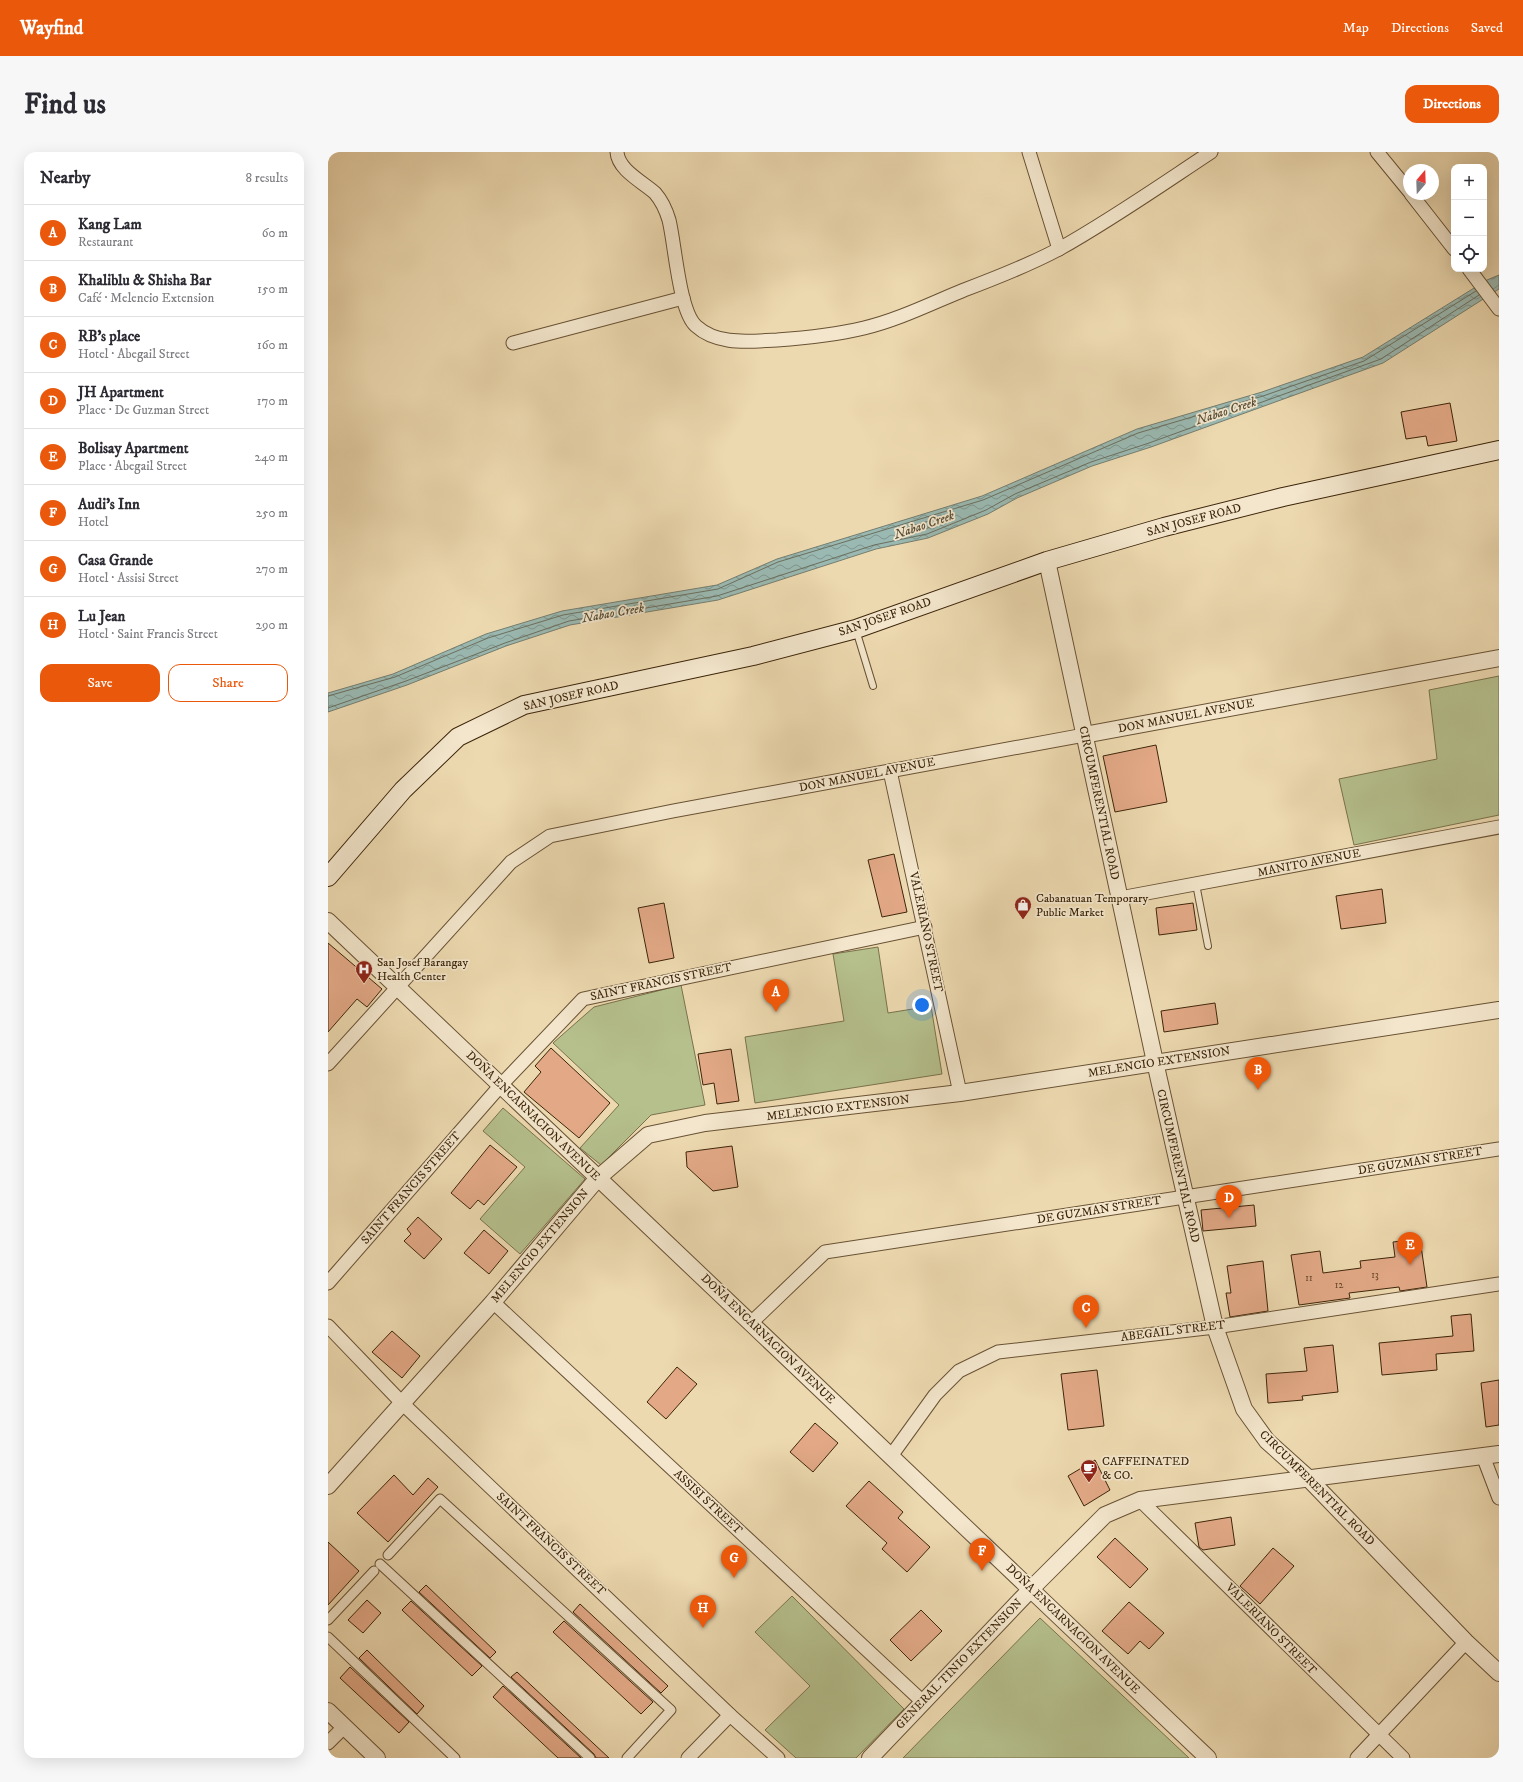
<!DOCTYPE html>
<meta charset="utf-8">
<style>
body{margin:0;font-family:"IM FELL DW Pica",serif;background:#f7f7f7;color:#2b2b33}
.controls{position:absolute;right:12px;top:12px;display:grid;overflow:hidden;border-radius:8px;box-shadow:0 4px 16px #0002}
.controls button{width:36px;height:36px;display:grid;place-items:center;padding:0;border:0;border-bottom:1px solid #e1e1e2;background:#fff;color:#2b2b33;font:20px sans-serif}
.compass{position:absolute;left:1075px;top:12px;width:36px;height:36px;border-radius:50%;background:#fff;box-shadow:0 4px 16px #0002;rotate:19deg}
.you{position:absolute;left:594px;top:853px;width:14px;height:14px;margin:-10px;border:3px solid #fff;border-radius:50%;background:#1a73e8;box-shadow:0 0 0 6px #1a73e833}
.badge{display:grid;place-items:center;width:26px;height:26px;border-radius:50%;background:#ea580c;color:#fff;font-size:13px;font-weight:700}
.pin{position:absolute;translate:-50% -33px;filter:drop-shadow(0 1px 2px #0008)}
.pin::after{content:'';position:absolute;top:21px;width:14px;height:12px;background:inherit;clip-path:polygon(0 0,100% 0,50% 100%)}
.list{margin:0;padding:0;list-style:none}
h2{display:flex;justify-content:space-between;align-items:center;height:52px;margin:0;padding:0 16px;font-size:17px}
h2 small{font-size:13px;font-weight:400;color:#7c7c81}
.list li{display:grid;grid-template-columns:26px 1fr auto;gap:12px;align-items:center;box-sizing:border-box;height:56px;padding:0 16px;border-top:1px solid #e1e1e2}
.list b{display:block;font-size:15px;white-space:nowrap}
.list p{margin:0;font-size:13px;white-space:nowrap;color:#7c7c81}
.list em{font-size:13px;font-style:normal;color:#7c7c81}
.actions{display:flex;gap:8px;padding:12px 16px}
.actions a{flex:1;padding:9px 0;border:1px solid #ea580c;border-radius:12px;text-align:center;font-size:14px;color:#ea580c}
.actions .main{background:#ea580c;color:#fff}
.icon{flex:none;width:22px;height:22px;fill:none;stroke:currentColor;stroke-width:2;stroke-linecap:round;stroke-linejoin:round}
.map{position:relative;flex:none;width:1171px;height:1606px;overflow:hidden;border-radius:12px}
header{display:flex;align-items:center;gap:24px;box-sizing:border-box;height:56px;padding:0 20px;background:#ea580c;color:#fff}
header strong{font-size:19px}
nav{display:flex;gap:22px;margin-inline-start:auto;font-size:14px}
.intro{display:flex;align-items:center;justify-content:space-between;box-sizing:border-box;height:96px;padding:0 24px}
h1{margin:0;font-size:28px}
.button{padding:10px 18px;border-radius:12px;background:#ea580c;color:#fff;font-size:14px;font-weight:700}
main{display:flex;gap:24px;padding:0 24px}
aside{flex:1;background:#fff;border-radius:12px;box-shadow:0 4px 16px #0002}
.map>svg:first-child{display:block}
</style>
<header>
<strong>Wayfind</strong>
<nav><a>Map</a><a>Directions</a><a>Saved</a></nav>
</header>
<div class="intro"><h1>Find us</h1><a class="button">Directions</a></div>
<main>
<aside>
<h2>Nearby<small>8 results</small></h2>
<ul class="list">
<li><span class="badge">A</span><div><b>Kang Lam</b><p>Restaurant</p></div><em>60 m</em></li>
<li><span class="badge">B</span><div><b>Khaliblu &amp; Shisha Bar</b><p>Café · Melencio Extension</p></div><em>150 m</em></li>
<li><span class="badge">C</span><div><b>RB's place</b><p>Hotel · Abegail Street</p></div><em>160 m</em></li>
<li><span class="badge">D</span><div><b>JH Apartment</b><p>Place · De Guzman Street</p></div><em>170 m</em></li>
<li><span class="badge">E</span><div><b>Bolisay Apartment</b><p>Place · Abegail Street</p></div><em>240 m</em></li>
<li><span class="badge">F</span><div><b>Audi's Inn</b><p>Hotel</p></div><em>250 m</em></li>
<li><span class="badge">G</span><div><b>Casa Grande</b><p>Hotel · Assisi Street</p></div><em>270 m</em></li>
<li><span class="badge">H</span><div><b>Lu Jean</b><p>Hotel · Saint Francis Street</p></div><em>290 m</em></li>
</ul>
<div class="actions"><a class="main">Save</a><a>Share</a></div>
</aside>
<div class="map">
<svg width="1171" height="1606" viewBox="0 0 1171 1606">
<defs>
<pattern id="water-waves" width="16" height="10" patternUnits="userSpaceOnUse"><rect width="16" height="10" fill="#9ab9b2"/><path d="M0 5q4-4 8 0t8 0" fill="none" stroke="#7f968f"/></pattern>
</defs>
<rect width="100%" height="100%" fill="#edd9b0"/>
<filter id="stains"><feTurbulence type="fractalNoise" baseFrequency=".005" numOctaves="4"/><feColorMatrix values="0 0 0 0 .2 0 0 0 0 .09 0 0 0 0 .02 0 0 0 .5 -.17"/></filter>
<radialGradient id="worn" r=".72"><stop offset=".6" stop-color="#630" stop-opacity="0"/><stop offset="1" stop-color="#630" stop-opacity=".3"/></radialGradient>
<g fill="#b5c08d" stroke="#79724c">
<path d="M 1171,524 L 1171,663 L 1026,693 L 1011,627 L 1109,607 L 1101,538 Z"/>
<path d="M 550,795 L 560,861 L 603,854 L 614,922 L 427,951 L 417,885 L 516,869 L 505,802 Z"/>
<path d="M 353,833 L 377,953 L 323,963 L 273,1013 L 252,996 L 291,953 L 225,891 L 266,855 Z"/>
<path d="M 175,956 L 257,1027 L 192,1102 L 152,1067 L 197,1015 L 155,979 Z"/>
<path d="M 464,1444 L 576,1557 L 528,1606 L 468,1606 L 437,1578 L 482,1534 L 427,1480 Z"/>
<path d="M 712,1466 L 861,1606 L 575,1606 Z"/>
</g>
<path fill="url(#water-waves)" stroke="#757e6f" d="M 1171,123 L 1171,137 L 1055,211 L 823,295 L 764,314 L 689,346 L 660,362 L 600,386 L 548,397 L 390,448 L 242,473 L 178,494 L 79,533 L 0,560 L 0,541 L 65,522 L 158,482 L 234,459 L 389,433 L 449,407 L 654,344 L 809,277 L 934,240 L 1035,205 L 1159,128 Z"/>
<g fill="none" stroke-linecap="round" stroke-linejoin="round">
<g stroke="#6c6f5e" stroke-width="1">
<path d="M 622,363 L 624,364 L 623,367 L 597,377 L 570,383 L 568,382 L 569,379 Z"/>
<path d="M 0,544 L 67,525 L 160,486 L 235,463 L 390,437 L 450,410 L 655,348 L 810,281 L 935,244 L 1036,209 L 1148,139"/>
<path d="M 0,556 L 78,529 L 177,491 L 241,469 L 389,444 L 546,393 L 599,382 L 658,358 L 687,342 L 763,310 L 821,291 L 1053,207 L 1151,143"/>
</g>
</g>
<g fill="#e3a987" stroke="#3d250a">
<path d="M 1122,251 L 1129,289 L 1100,294 L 1098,284 L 1078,287 L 1073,260 Z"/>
<path d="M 828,593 L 839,650 L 787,660 L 775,604 Z"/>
<path d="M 566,702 L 579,760 L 554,765 L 540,708 Z"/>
<path d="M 1054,737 L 1058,771 L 1013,777 L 1008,744 Z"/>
<path d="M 336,751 L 346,806 L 321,811 L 310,756 Z"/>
<path d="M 865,751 L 869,778 L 831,783 L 828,756 Z"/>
<path d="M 0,791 L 54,837 L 39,855 L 29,847 L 0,880 Z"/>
<path d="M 887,851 L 890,872 L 836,880 L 833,859 Z"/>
<path d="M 223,896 L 282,951 L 251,986 L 196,940 L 213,920 L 207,914 Z"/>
<path d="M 403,897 L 411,949 L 389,952 L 386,931 L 375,933 L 370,902 Z"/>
<path d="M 162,993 L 189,1015 L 156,1053 L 150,1048 L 142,1057 L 123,1041 Z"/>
<path d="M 404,994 L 410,1035 L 385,1039 L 359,1015 L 358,1000 Z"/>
<path d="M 926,1053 L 928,1074 L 875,1079 L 873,1058 Z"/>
<path d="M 90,1065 L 114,1087 L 96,1107 L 76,1089 L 83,1082 L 79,1077 Z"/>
<path d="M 156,1078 L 180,1099 L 161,1122 L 136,1101 Z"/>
<path d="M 1092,1087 L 1099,1135 L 1072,1139 L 1071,1135 L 1021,1141 L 1022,1146 L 971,1153 L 963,1103 L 992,1099 L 995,1121 L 1033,1116 L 1032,1109 L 1067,1105 L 1065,1090 Z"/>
<path d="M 935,1109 L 940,1159 L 902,1165 L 898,1141 L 903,1141 L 899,1114 Z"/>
<path d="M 1143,1162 L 1146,1199 L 1108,1202 L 1109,1218 L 1054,1223 L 1051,1191 L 1125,1184 L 1123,1164 Z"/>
<path d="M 64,1179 L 92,1204 L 74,1226 L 44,1200 Z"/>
<path d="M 1005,1193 L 1010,1240 L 974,1244 L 975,1248 L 940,1251 L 938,1222 L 979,1219 L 976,1196 Z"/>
<path d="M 349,1215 L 369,1232 L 338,1267 L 319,1250 Z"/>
<path d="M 769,1218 L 776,1274 L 740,1278 L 733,1222 Z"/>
<path d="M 1171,1228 L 1171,1273 L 1158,1275 L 1153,1231 Z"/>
<path d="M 487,1271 L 510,1291 L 485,1320 L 462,1300 Z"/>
<path d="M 767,1308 L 782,1338 L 756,1354 L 740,1324 Z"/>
<path d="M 66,1323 L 85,1343 L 100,1326 L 110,1335 L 60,1390 L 29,1361 Z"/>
<path d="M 541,1329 L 575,1360 L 570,1366 L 602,1395 L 579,1420 L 554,1397 L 559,1391 L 518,1354 Z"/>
<path d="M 903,1365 L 907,1393 L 875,1398 L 871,1395 L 867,1371 Z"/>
<path d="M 787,1386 L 820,1417 L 802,1436 L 769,1405 Z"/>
<path d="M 0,1390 L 31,1419 L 0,1453 Z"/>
<path d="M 945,1396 L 966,1414 L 932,1452 L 912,1434 Z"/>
<path d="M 98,1433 L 168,1500 L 162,1506 L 91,1440 Z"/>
<path d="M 39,1448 L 53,1461 L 35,1481 L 20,1468 Z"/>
<path d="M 83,1449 L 154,1514 L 144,1524 L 74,1458 Z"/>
<path d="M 801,1450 L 836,1481 L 821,1497 L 812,1489 L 800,1502 L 774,1479 Z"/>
<path d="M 252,1452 L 340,1534 L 333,1541 L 245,1460 Z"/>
<path d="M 593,1458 L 614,1479 L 583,1509 L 562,1488 Z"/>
<path d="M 236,1469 L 325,1550 L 313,1562 L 225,1480 Z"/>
<path d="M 39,1498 L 96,1554 L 89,1562 L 31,1506 Z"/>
<path d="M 22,1515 L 81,1570 L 71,1581 L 12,1526 Z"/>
<path d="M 189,1520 L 281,1606 L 268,1606 L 266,1602 L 183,1525 Z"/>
<path d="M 175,1534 L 253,1606 L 230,1606 L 165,1545 Z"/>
</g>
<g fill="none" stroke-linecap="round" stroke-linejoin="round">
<g stroke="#695234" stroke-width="8">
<g id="service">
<path d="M 528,478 L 545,534"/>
<path d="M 868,732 L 880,794"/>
</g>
</g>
<g stroke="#695234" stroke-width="11">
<g id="pedestrian">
<path d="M 60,1403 L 112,1347 L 343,1558 L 299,1606"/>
<path d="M 52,1412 L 262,1606"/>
<path d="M 0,1468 L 46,1419"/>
<path d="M 0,1485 L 127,1606"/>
</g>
</g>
<g stroke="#695234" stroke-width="15">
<g id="minor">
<path d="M 289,0 C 290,18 315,30 327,41 C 334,49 338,58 341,68 C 347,92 351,159 368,174 C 390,194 422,189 449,188 C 478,186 507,183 536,176 C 570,168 604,151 636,138 C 668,126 701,113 731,97 C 783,68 833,33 883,0"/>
<path d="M 701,0 L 731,97"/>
<path d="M 1049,0 L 1081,39"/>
<path d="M 1083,42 L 1126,97"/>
<path d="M 1141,117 L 1171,157"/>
<path d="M 185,191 L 355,146"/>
<path d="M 562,619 L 632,941"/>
<path d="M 792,746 L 1171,675"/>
<path d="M 0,912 L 183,710 L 222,684 L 345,659 L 756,583"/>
<path d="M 0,1131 L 173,933 L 255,847 L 597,775"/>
<path d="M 165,1150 L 595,1550"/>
<path d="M 423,1171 L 497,1100 L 1171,997"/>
<path d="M 0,1174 L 75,1252 L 402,1563 L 450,1606"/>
<path d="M 563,1304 L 607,1243 L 631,1219 L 670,1200 L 887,1175 L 1171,1132"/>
<path d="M 1155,1304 L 1171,1346"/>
<path d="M 812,1348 L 1075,1606"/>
<path d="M 0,1591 L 16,1575"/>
<path d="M 360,1606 L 402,1563"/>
<path d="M 1029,1606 L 1138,1490"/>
</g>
</g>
<g stroke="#695234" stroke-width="18">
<g id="tertiary">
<path d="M 719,409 L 827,910 L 887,1175 L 916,1257 L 939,1289 L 979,1325 L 1138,1490 L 1171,1521"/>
<path d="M 756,583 L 1171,506"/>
<path d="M 0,769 L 880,1606"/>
<path d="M 0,1334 L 165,1150 L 270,1026 L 320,983 L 377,971 L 632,941 L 1171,858"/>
<path d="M 0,1559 L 49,1606"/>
<path d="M 542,1606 L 703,1437 L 777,1363 L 812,1348 L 1171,1302"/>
</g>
</g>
<g stroke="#3d250a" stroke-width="20">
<path id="secondary" d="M 0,725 L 75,638 L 130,585 L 196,553 L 425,504 L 528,477 L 719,409 L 836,375 L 955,345 L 1171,298"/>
</g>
<use href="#service" stroke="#f3e6cc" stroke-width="6"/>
<use href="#pedestrian" stroke="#f3e6cc" stroke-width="9"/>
<use href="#minor" stroke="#f3e6cc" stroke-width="13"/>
<use href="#tertiary" stroke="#f3e6cc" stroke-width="16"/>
<use href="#secondary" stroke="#f3e6cc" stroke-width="18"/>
</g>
<defs>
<g id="shop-pin" transform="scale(0.9)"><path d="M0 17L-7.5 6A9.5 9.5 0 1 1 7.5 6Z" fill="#8f2418" stroke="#f3e6cc"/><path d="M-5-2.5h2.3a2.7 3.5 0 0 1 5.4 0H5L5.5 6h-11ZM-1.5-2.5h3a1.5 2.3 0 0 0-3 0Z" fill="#fff"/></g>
<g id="hospital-pin" transform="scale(0.9)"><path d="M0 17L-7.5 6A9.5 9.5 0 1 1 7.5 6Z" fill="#8f2418" stroke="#f3e6cc"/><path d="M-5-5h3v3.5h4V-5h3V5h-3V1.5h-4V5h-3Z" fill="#fff"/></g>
<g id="cafe-pin" transform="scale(0.9)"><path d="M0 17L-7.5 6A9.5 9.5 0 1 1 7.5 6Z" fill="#8f2418" stroke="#f3e6cc"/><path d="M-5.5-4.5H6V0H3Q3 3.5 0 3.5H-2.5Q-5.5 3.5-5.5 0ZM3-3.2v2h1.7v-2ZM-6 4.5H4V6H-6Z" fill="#fff"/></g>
</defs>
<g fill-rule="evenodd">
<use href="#shop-pin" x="695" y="753"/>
<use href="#hospital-pin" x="36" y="817"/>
<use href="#cafe-pin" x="761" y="1316"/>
</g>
<g text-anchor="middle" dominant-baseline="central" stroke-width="3.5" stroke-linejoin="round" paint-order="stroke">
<g font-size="10" fill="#664629">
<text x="1047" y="1123">13</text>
<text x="981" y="1126">11</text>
<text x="1011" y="1133">12</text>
</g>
<g font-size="12" fill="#3d250a" stroke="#f3e6cc">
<text transform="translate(866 368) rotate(-15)">SAN JOSEF ROAD</text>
<text transform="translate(557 465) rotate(-19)">SAN JOSEF ROAD</text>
<text transform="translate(243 544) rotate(-13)">SAN JOSEF ROAD</text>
<text transform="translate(858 564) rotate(-11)">DON MANUEL AVENUE</text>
<text transform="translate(539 623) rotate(-11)">DON MANUEL AVENUE</text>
<text transform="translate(771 651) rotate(78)">CIRCUMFERENTIAL ROAD</text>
<text transform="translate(981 711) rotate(-11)">MANITO AVENUE</text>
<text transform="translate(598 780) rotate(78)">VALERIANO STREET</text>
<text transform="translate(333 830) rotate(-12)">SAINT FRANCIS STREET</text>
<text transform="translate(831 910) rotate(-9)">MELENCIO EXTENSION</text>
<text transform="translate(510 956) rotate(-7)">MELENCIO EXTENSION</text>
<text transform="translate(205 964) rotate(44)">DOÑA ENCARNACION AVENUE</text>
<text transform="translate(1092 1009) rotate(-9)">DE GUZMAN STREET</text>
<text transform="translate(850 1014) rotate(77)">CIRCUMFERENTIAL ROAD</text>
<text transform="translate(83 1036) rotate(-49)">SAINT FRANCIS STREET</text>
<text transform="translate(771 1058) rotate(-9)">DE GUZMAN STREET</text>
<text transform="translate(212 1094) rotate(-50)">MELENCIO EXTENSION</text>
<text transform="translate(845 1179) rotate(-7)">ABEGAIL STREET</text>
<text transform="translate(440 1187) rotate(44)">DOÑA ENCARNACION AVENUE</text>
<text transform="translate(989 1336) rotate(45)">CIRCUMFERENTIAL ROAD</text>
<text transform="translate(380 1350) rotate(43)">ASSISI STREET</text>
<text transform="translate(223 1392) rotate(43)">SAINT FRANCIS STREET</text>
<text transform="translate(745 1477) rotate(44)">DOÑA ENCARNACION AVENUE</text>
<text transform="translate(943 1477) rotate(45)">VALERIANO STREET</text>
<text transform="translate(631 1512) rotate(-46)">GENERAL TINIO EXTENSION</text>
</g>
<g font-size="12" fill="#3d250a" stroke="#f3e6cc" text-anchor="start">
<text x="708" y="746">Cabanatuan Temporary<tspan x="708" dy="14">Public Market</tspan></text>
<text x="49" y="810">San Josef Barangay<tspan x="49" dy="14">Health Center</tspan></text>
<text x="774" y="1309">CAFFEINATED<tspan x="774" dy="14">&amp; CO.</tspan></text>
</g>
<g font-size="13" font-style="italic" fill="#544a34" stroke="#f3e6cc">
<text transform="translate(898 259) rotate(-18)">Nabao Creek</text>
<text transform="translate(596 373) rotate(-19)">Nabao Creek</text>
<text transform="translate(285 461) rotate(-10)">Nabao Creek</text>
</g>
</g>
<rect width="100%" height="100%" filter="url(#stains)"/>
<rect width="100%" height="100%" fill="url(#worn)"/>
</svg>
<div class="controls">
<button>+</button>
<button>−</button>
<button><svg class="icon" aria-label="locate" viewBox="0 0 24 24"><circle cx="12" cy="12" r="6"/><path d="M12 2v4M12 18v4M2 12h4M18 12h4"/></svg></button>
</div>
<svg class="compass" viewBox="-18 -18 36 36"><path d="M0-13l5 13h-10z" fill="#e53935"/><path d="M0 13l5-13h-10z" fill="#7c7c81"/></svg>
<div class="you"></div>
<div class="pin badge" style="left:448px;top:860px">A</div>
<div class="pin badge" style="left:930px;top:938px">B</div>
<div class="pin badge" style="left:758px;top:1176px">C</div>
<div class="pin badge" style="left:901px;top:1066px">D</div>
<div class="pin badge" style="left:1082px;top:1113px">E</div>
<div class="pin badge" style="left:654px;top:1419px">F</div>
<div class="pin badge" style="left:406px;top:1426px">G</div>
<div class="pin badge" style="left:375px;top:1476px">H</div>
</div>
</main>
